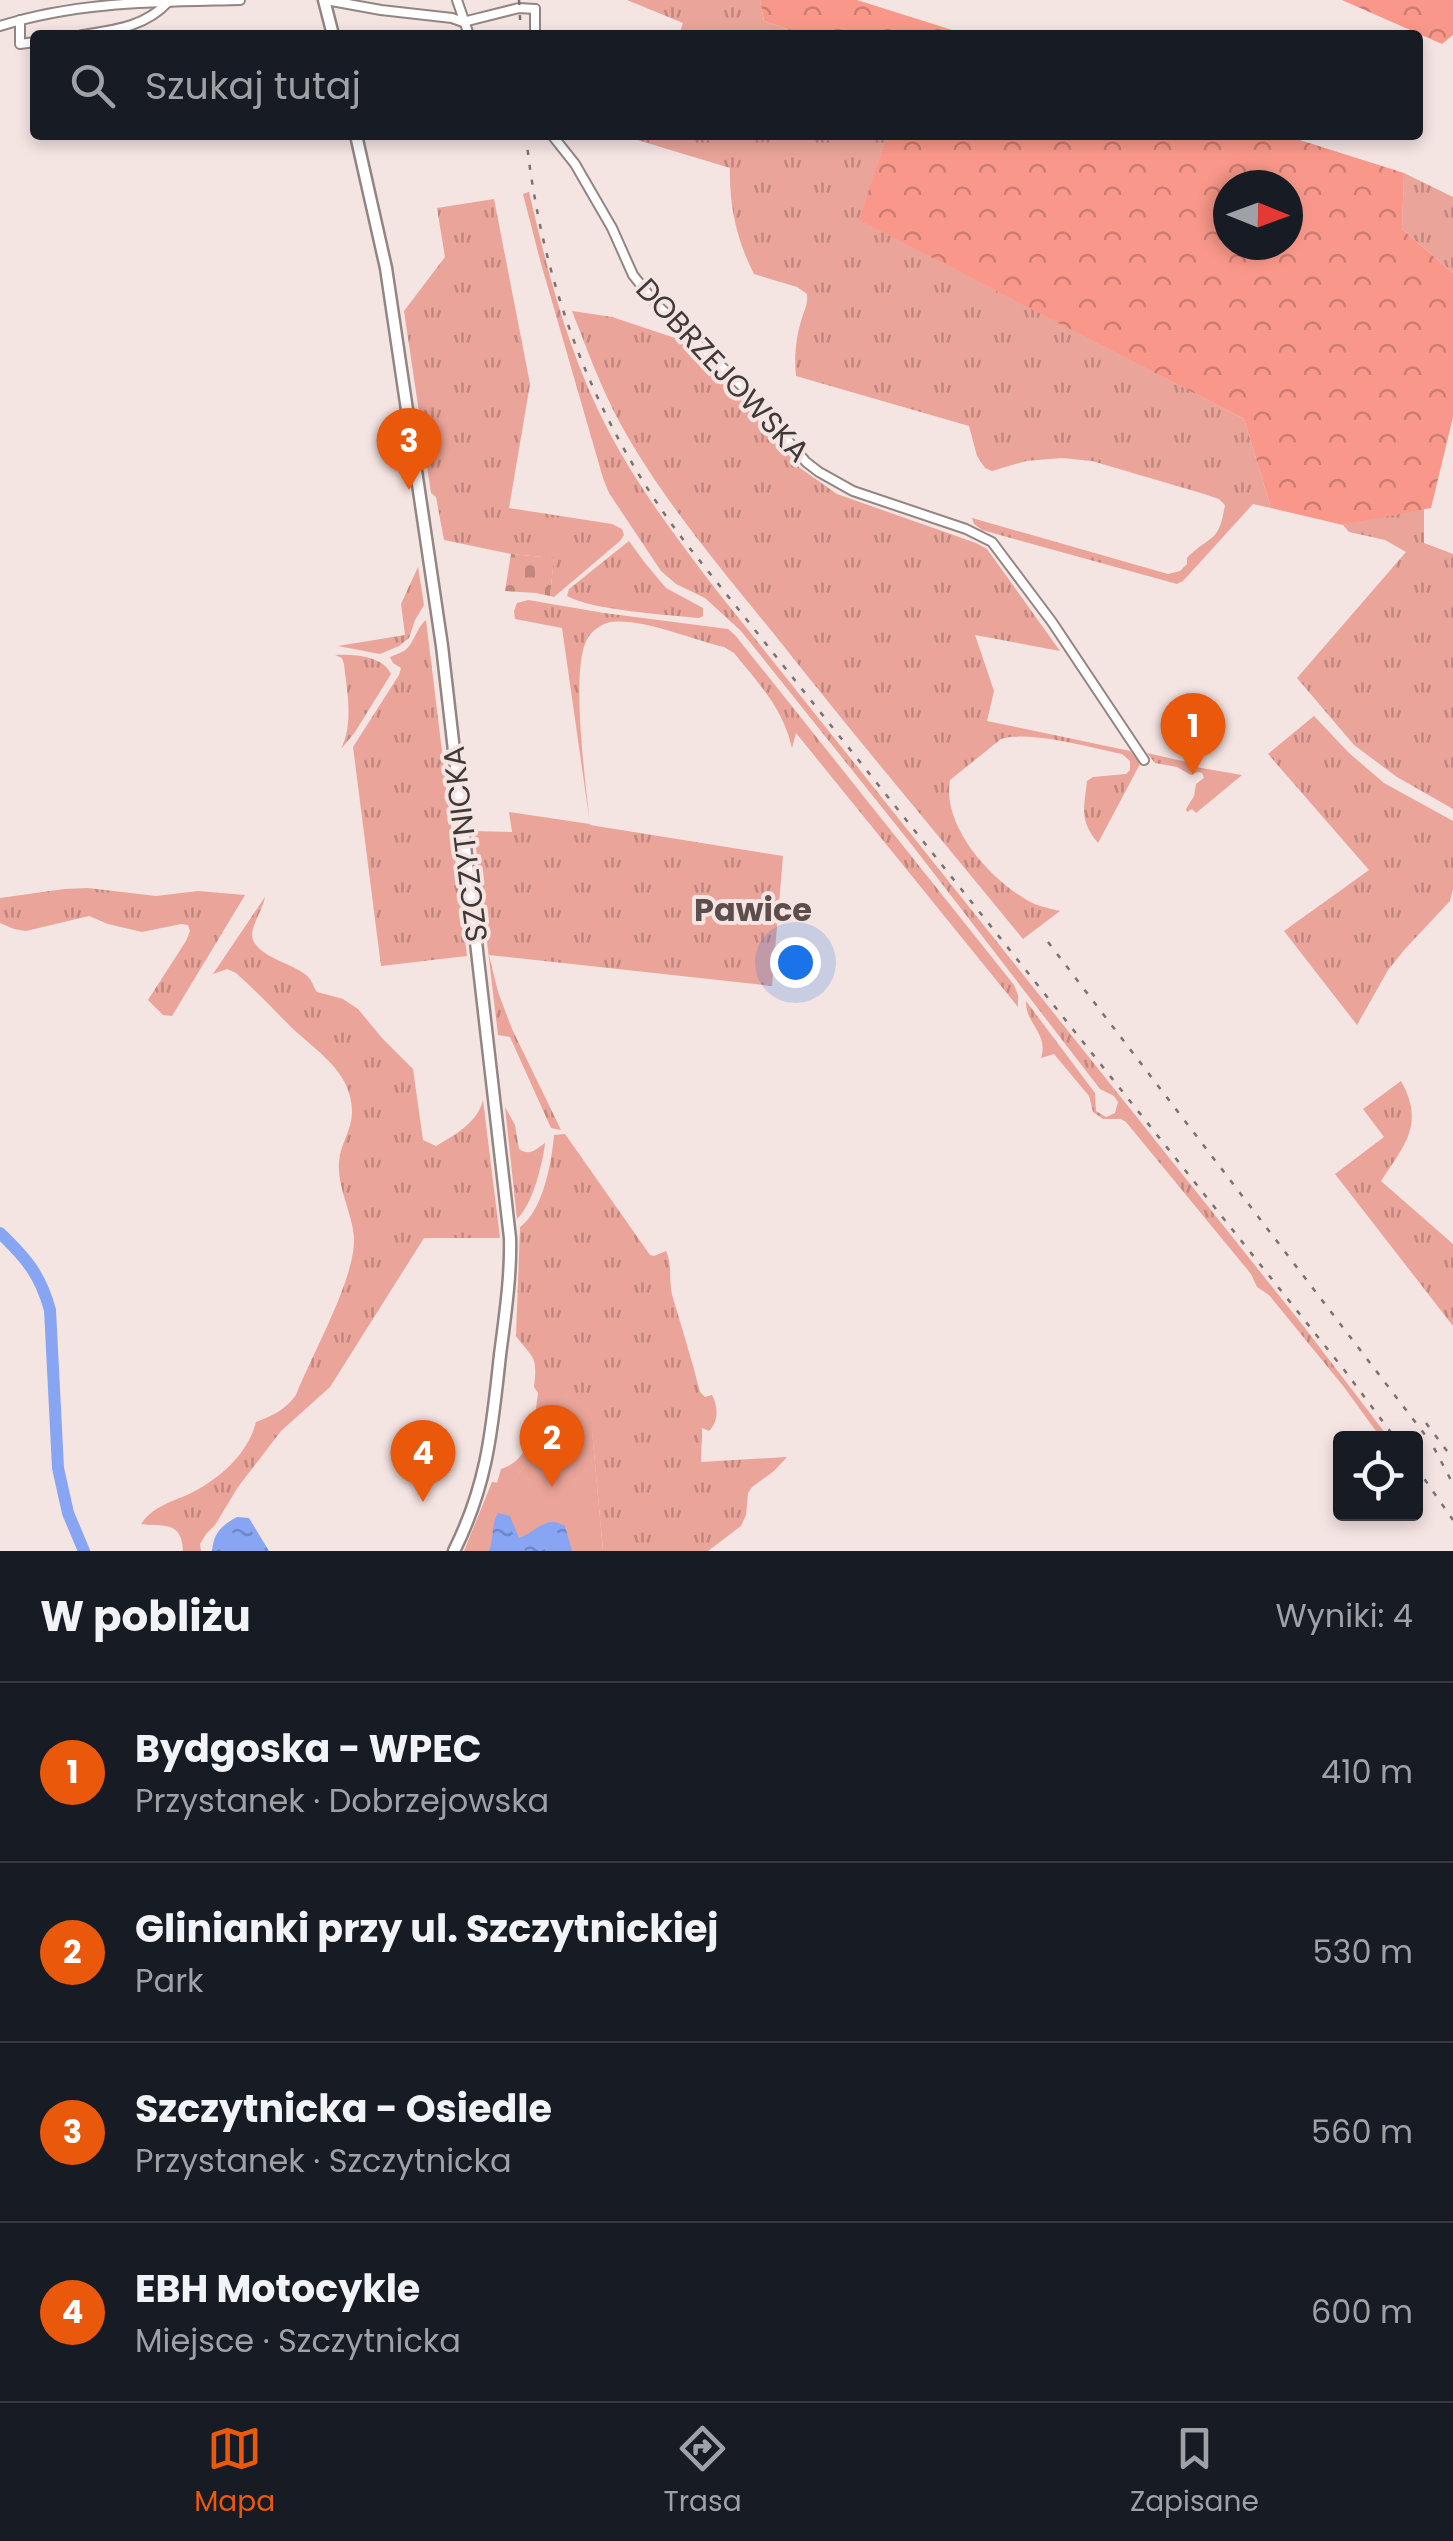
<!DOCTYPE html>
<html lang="pl">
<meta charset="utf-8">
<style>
body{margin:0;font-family:Poppins,sans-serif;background:#20242c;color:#f1f3f6}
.controls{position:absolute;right:30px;bottom:30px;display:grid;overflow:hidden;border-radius:10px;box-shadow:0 5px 15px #0003}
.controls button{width:90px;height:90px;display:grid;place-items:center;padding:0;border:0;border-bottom:2px solid #363941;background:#171b24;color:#f1f3f6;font:50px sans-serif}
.compass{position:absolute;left:1213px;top:170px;width:90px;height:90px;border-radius:50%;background:#171b24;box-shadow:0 5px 15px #0003;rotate:91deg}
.you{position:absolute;left:795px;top:962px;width:35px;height:35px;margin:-25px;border:8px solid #fff;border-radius:50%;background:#1a73e8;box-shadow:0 0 0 15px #1a73e833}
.badge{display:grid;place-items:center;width:65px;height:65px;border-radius:50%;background:#ea580c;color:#fff;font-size:32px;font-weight:700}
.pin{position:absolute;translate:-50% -82px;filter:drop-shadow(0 2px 5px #0008)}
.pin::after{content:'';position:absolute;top:52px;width:35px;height:30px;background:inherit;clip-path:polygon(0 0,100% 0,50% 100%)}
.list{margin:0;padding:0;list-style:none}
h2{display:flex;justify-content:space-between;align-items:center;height:130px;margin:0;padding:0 40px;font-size:42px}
h2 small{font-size:32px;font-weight:400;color:#9ea1a6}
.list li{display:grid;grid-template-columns:65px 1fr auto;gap:30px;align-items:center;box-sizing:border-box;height:180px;padding:0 40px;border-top:2px solid #363941}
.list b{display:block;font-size:38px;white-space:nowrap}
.list p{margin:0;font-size:32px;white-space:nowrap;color:#9ea1a6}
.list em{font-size:32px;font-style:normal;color:#9ea1a6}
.icon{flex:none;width:55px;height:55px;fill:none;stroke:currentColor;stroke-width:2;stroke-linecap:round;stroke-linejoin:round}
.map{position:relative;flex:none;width:1453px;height:1551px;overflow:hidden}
.search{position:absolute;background:#171b24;box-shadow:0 5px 15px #0003;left:30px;right:30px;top:30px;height:110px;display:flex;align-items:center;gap:25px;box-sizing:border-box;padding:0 35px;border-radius:10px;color:#9ea1a6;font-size:38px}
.sheet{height:850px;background:#171b24}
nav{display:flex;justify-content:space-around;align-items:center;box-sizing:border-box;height:140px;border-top:2px solid #363941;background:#171b24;font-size:28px;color:#9ea1a6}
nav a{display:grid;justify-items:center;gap:5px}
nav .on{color:#ea580c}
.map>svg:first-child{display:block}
</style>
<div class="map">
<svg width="1453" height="1551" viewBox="0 0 1453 1551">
<defs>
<pattern id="grass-tufts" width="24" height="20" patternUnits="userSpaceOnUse" patternTransform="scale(2.5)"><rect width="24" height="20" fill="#eaa499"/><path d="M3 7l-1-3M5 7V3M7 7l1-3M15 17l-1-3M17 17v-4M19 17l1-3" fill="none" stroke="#bf877e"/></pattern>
<pattern id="forest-crowns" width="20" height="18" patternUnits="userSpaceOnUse" patternTransform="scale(2.5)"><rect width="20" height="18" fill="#f9988a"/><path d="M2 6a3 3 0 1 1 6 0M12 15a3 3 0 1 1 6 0" fill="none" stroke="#cb7d72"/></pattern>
<pattern id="cemetery-stones" width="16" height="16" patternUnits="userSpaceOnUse" patternTransform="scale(2.5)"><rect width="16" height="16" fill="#eaa499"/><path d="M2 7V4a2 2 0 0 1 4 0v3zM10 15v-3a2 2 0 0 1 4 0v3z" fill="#bf877e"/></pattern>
<pattern id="water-ripples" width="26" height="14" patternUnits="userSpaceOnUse" patternTransform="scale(2.5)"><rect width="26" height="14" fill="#87a5f3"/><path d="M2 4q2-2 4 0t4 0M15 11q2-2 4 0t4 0" fill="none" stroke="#7087c6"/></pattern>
</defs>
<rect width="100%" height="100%" fill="#f4e4e2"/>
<g fill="url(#grass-tufts)">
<path d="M 627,0 L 760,0 L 764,21 L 804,35 L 679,35 L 683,23 Z"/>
<path d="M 621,135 L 887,135 L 860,220 L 1244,419 L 1271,508 L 1253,504 L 1183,581 L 1177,584 L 982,530 L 974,524 L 972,518 L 1168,574 L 1180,571 L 1187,564 L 1187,558 C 1211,533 1218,546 1225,505 L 1219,499 L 1201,493 L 1092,461 L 1062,458 L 1026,461 L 992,471 L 985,468 L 977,456 L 969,426 L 796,376 C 794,357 796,336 802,318 C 805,308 808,304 807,294 L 797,287 L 754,274 C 737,241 729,206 730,168 Z"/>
<path d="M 1404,173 L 1453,197 L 1453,273 L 1402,229 Z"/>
<path d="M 529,192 C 548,274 569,356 609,432 C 639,489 678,540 717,591 L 1301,1323 L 1389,1438 L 1381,1438 L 1344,1387 L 1269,1295 L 1257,1287 L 1251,1274 L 1126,1122 L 1121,1119 L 1103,1119 L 1093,1112 L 1089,1096 L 1054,1054 L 1041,1058 C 1049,1033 1025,1024 1026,1001 L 1095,1093 L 1096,1111 L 1106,1117 L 1115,1113 L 1118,1102 L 1114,1096 L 1100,1089 L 912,845 L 741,631 L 705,598 L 676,584 L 661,571 L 609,493 L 603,478 L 540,260 L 523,194 Z"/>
<path d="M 494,199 L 530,384 L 509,508 L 612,524 L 622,529 L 624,535 L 620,541 L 554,597 L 550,596 L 554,558 L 511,554 L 444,540 L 436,497 L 431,493 L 404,311 L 445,257 L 437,208 Z"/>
<path d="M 572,311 L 612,317 L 678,339 L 726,380 L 800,468 L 837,494 L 976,543 L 987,549 L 1060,651 L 975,635 L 994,691 L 987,721 L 1130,751 L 1141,762 L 1098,843 C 1079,820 1084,809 1087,781 L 1093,777 L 1126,774 L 1130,770 L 1130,761 L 1122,754 C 1091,748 1030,730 1001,739 L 950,780 C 942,825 987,875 1022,897 C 1033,905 1047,908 1060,911 L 1023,939 C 943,841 861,744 782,644 C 725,573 664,503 620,423 C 601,388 587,349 572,311 Z"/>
<path d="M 1424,508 L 1424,543 L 1453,554 L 1453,809 L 1397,777 L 1354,745 L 1297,678 L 1406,552 L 1385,540 L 1349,532 L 1343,525 Z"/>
<path d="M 629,541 L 645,563 L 666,588 L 703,608 L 703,616 L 699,618 C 668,615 591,610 567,596 L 569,589 Z"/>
<path d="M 418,567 L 424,605 L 415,620 L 409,638 L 399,646 L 380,654 L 338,646 L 405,635 L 401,604 Z"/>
<path d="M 528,600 L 604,613 L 728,629 L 735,635 L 1014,985 L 1018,995 L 1018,1007 L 796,733 L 792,748 C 783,708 759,684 734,653 L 724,647 C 693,640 642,618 611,622 C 602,623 592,631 587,639 C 570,671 586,785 590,825 L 783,856 L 772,986 L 489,955 L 498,992 L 512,1029 L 561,1130 L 551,1128 L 510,1037 L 498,1035 L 474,831 L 512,832 L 509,812 L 590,824 L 562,628 L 515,619 L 514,611 L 517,603 Z"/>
<path d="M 426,620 L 467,956 L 381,966 L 353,747 L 399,675 L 401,668 L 393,663 L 390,657 C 395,655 400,653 404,651 C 415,643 416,628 426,620 Z"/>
<path d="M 335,655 C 354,654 383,656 391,674 L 355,732 L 341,749 C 354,723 347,692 344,664 L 342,658 Z"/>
<path d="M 1314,716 L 1349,753 L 1384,783 L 1453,821 L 1453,889 L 1450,901 L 1405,949 L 1388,970 L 1357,1025 L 1284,931 L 1369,870 L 1268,754 Z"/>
<path d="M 1147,753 L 1191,763 L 1190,766 L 1242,775 L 1196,813 L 1192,809 L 1187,812 L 1186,809 L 1194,796 L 1196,784 L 1204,778 L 1202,773 L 1198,772 L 1191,775 L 1177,767 L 1155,763 Z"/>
<path d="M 88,888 L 156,896 L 198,891 L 245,895 L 172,1016 L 163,1015 L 148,1000 L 186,941 L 190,931 L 188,925 L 181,924 L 142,932 L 108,924 L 89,916 L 26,931 L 14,929 L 0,923 L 0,898 L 64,889 Z"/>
<path d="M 265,897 C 263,909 251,926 252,936 C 255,958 298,964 309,978 C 313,983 314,988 317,992 L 343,999 L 358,1009 L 382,1038 L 413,1069 L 423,1140 L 436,1146 C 455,1135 478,1122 483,1100 L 500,1238 L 424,1238 L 330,1387 L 281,1431 L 238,1487 L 215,1525 L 206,1534 L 200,1544 L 201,1551 L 183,1551 C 182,1520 163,1527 141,1524 C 153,1507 168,1503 187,1495 C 217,1481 248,1455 256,1422 C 274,1415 285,1410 296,1395 C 312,1354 356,1278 354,1237 C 352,1212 337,1188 339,1162 C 340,1144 353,1129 352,1110 C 351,1071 316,1051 291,1027 C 273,1009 255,990 236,973 L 227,969 L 213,974 Z"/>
<path d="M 1401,1081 C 1425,1124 1405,1144 1381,1181 L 1453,1244 L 1453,1326 L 1335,1174 L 1384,1137 L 1363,1109 Z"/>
<path d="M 505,1107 L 515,1125 L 519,1149 C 531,1157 537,1148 545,1143 C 543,1163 532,1206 517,1219 Z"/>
<path d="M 565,1134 L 650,1255 L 654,1256 L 666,1251 C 673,1266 668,1283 673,1298 C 682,1329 692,1360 700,1392 L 705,1397 L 712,1395 C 718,1406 719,1421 709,1431 L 702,1428 L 701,1462 L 787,1457 L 774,1471 L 752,1487 L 748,1493 L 746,1515 L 741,1526 L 708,1551 L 603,1551 L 592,1431 L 524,1467 L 505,1491 L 497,1483 L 501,1469 C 533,1459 534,1422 538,1393 L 534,1387 C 538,1355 533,1359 516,1336 L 520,1227 C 543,1211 552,1161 554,1135 Z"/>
</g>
<g fill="url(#forest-crowns)" fill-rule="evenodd">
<path d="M 760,0 L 857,0 L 968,35 L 804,35 L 764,21 Z"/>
<path d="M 1342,0 L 1453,0 L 1453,35 L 1442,44 Z"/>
<path d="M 887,135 L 1284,135 L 1404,173 L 1402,229 L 1453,273 L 1453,417 L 1431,508 L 1343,525 L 1271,508 L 1244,419 L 859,220 ZM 1288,185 L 1288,245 L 1228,245 L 1228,185 Z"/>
</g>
<path fill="url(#cemetery-stones)" d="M 511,554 L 554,558 L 550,596 L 536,593 L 505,591 Z"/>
<path fill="#eaa499" d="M 580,1424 L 592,1430 L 603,1551 L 464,1551 L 492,1482 L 499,1483 L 505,1490 L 524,1467 L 527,1450 L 567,1427 Z"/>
<g fill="url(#water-ripples)">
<path d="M 498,1513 L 510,1516 L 519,1538 C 537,1532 545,1514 565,1526 L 572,1551 L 489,1551 C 494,1539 491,1525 498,1513 Z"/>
<path d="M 237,1517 L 249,1518 L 269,1551 L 212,1551 C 214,1532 221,1526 237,1517 Z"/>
</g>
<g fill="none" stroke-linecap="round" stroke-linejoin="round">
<path stroke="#87a5f3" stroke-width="12" d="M 0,1233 C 26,1258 40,1274 50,1310 L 58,1468 L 68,1513 L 84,1551"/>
<g stroke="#938583" stroke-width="12">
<g id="street">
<path d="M 326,0 L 381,10 L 452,18 L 463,22 L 519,8 L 535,9"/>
<path d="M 457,0 L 469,35"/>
<path d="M 535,9 L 535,35"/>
<path d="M 20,20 L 20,44 L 35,42"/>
<path d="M 0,26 C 78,1 159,2 240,0"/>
<path d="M 82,35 C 114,30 145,27 168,2"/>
<path d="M 552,135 L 575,164 L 612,228 L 633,275 L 656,304 L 744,388 L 806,462 L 819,472 L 853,491 L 966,529 L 992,542 L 1052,622 L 1144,760"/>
</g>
</g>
<g stroke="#938583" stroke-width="15">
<g id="secondary">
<path d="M 324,0 L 333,35"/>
<path d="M 356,135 L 386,268 L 442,646 L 510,1238 C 511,1277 505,1316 500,1355 C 492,1428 488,1483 454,1551"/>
</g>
</g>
<use href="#street" stroke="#fff" stroke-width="8"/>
<use href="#secondary" stroke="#fff" stroke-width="10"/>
<g stroke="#7a7170" stroke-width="2.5" stroke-dasharray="5 10" stroke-linecap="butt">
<path d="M 519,0 L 521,35"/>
<path d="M 526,135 C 541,286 598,432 692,551 L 1345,1371 L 1395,1438"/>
<path d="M 1048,942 L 1429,1440"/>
<path d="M 1426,1423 L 1453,1459"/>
<path d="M 1434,1448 L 1453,1484"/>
<path d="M 1416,1467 L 1453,1520"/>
</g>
</g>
<g text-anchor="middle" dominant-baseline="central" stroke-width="8" stroke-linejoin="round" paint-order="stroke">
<g font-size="30" fill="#3f3938" stroke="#f4e4e2">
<text transform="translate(723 370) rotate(47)">DOBRZEJOWSKA</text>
<text transform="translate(465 844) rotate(-97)">SZCZYTNICKA</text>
</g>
<g font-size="32" font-weight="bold" fill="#5b4e4c" stroke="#f4e4e2">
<text x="753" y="909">Pawice</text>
</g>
</g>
</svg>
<div class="controls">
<button><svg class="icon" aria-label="locate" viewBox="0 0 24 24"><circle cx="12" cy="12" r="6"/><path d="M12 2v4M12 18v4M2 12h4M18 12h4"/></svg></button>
</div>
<svg class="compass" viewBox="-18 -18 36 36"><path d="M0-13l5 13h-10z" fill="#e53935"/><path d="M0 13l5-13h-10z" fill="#9ea1a6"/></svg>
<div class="you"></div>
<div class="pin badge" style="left:1193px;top:775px">1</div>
<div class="pin badge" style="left:552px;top:1487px">2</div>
<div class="pin badge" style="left:409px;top:490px">3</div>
<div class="pin badge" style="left:423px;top:1502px">4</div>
<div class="search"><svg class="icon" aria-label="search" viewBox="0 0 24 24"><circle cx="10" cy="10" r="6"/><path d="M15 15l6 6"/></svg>Szukaj tutaj</div>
</div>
<section class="sheet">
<h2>W pobliżu<small>Wyniki: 4</small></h2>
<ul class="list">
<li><span class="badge">1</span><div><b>Bydgoska - WPEC</b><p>Przystanek · Dobrzejowska</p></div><em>410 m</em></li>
<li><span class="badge">2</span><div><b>Glinianki przy ul. Szczytnickiej</b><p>Park</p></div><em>530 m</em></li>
<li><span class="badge">3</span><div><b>Szczytnicka - Osiedle</b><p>Przystanek · Szczytnicka</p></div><em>560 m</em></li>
<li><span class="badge">4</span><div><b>EBH Motocykle</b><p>Miejsce · Szczytnicka</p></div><em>600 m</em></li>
</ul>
</section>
<nav>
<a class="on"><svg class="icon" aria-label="map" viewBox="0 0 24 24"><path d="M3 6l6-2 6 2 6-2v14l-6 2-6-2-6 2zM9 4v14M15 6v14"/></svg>Mapa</a>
<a><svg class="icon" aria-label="directions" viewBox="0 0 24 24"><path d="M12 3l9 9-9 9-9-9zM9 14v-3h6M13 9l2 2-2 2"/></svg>Trasa</a>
<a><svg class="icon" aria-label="saved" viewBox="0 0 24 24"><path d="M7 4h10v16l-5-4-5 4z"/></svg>Zapisane</a>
</nav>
